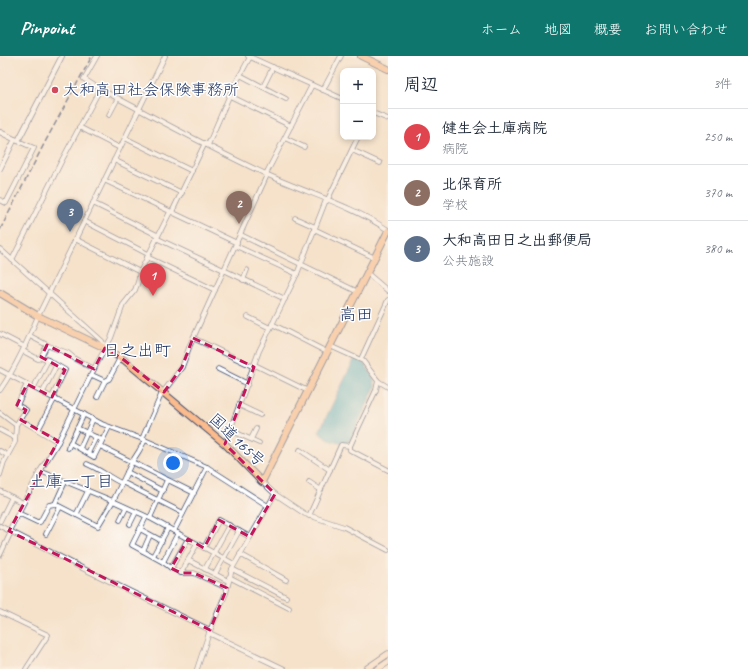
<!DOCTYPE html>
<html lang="ja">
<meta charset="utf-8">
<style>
body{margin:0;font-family:Caveat,"Klee One",sans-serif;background:#f2f2f3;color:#1f2937}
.controls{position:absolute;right:12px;top:12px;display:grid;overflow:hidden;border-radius:8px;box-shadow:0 2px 6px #0003}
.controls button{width:36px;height:36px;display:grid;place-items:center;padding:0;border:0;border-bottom:1px solid #e0e1e3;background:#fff;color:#1f2937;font:20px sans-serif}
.you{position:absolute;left:173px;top:407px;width:14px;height:14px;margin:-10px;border:3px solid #fff;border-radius:50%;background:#1a73e8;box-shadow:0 0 0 6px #1a73e833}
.badge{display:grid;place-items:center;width:26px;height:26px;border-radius:50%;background:#0f766e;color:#fff;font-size:13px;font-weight:700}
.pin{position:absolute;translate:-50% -33px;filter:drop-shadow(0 1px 2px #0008)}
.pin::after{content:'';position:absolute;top:21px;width:14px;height:12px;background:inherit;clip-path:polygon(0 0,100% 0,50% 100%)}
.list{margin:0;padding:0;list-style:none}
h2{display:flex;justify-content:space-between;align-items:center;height:52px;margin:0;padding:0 16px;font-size:17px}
h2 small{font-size:13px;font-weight:400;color:#747a83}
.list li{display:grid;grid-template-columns:26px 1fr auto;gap:12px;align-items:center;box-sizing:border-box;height:56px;padding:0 16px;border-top:1px solid #e0e1e3}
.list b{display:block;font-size:15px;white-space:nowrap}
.list p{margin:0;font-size:13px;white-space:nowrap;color:#747a83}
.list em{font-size:13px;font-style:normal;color:#747a83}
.map{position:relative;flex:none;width:388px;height:613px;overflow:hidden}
header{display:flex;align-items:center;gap:24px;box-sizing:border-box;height:56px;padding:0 20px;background:#0f766e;color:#fff}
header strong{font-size:19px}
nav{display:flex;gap:22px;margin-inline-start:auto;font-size:14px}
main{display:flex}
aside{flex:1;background:#fff}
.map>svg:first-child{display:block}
</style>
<header>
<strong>Pinpoint</strong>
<nav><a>ホーム</a><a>地図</a><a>概要</a><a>お問い合わせ</a></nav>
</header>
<main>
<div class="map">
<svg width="388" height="613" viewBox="0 0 388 613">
<rect width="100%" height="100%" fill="#fff"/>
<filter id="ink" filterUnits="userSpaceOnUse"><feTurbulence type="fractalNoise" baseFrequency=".025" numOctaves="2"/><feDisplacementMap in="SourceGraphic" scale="8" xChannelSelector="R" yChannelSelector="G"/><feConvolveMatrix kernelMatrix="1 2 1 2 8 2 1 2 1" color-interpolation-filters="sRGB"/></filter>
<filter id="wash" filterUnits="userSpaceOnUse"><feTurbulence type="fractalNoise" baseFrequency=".012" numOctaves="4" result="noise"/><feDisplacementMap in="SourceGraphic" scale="16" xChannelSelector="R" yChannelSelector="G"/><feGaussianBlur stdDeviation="0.9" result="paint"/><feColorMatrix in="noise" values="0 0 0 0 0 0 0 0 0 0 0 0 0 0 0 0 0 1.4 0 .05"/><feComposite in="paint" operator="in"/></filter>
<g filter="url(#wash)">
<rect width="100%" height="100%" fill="#f6e2cb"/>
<path fill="#41abc0" stroke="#2e6d8f" d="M 358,303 C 366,307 375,321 375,331 L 351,383 L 346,388 C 337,387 325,384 319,376 L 354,304 Z"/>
</g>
<g filter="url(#ink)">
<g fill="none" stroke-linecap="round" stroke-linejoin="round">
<g stroke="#3c4a6e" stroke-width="5.5">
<g id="minor">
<path d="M 97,0 L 84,23 L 100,33 C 156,62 211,93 268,119 C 307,137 353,150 388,174"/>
<path d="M 248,0 L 343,43"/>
<path d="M 240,19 L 286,43"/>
<path d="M 263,31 L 273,11"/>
<path d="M 323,34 L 341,0"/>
<path d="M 230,40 L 291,70"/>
<path d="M 373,57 L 388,63"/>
<path d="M 109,59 L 118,42"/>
<path d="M 79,71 L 120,92"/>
<path d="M 125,82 L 192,115"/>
<path d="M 285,82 L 304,91"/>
<path d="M 208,89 L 231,36 L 250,1"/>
<path d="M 352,94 L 380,107"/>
<path d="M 114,104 L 182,137"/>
<path d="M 0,113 L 15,83"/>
<path d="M 266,118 L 312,29"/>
<path d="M 104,124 L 237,187"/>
<path d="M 0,144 L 6,147 L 34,92 L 18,85"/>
<path d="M 327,145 L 358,81"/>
<path d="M 93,147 L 157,179"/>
<path d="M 172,156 L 205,87"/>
<path d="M 295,162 L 315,171"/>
<path d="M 84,165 L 148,198"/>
<path d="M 314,173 L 375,202"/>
<path d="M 241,179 L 358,236"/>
<path d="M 156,182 L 285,243"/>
<path d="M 75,183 L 140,216"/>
<path d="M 236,190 L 297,218"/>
<path d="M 0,193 L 102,285 L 105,292"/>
<path d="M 147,201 L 215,234"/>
<path d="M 12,204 L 62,104 L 100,33"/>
<path d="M 367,217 L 388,235"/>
<path d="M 243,224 L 247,214"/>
<path d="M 248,261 L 270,272"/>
<path d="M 272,268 L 327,296"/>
<path d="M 0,278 L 25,291"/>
<path d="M 30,280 L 49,290 L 68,297 L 75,303 L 94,313"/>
<path d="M 193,282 L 254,311"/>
<path d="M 330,290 L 363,305 L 378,325 L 376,334 L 350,390 L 350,394 L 388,414"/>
<path d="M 23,295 L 38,303 L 41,301 L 48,304"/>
<path d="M 41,301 L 47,289"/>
<path d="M 361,303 L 388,244"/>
<path d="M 255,309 L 308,335"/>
<path d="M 218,313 L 248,328"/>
<path d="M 0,314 L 102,368 L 145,384 L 207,411 L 268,450"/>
<path d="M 92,319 L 105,325 L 109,323 L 120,302"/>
<path d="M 378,325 L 388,331"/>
<path d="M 34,331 L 48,304 L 65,314 L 52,341"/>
<path d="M 0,334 C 16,311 27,286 38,260 L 165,0"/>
<path d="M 43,336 L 56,310"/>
<path d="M 97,341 L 105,325"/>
<path d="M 239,349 L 260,359"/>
<path d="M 0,357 L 16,369"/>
<path d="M 21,364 L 38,374 L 55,342"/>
<path d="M 77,372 L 102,384"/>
<path d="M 0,374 L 15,382"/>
<path d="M 38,374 L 58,386"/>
<path d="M 230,374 L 259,387"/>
<path d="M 142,383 L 161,339 L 182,311 L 190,289 L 267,119"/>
<path d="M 251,383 L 256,373"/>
<path d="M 70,387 L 94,401 L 109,371"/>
<path d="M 225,388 L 259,295 L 297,218 L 326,144"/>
<path d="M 100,390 L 194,437"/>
<path d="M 68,392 L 84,358"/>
<path d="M 80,392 L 93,363"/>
<path d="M 300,394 L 330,414"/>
<path d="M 0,395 L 7,399"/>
<path d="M 88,397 L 96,381"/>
<path d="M 87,408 C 99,413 109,421 121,427"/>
<path d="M 40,415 L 113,445 L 150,462 L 234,508"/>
<path d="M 127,416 L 163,435"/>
<path d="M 0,419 L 4,406 L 15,386 L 16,369 L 26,354 L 17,349 L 27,328"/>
<path d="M 122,426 L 183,457"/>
<path d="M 262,426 L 275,438 L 305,458 L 344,471 L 388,494"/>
<path d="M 309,426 L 321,434"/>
<path d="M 0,435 L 23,447"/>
<path d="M 55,448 L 65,426"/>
<path d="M 18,457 L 37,466 L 40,466 L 49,449 L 55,448 L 98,470 L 113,445 L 132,406 L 139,395 L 145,384"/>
<path d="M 76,459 L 88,435"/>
<path d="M 309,460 L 341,389 L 350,390"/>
<path d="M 146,461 L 132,489 L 163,506 L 171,512 L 181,517 L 194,517 L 227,532"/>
<path d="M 150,462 L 167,424"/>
<path d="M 120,464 L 126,452"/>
<path d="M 0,465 L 12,441"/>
<path d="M 130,468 L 136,456"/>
<path d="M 0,470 L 82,512 L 210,574"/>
<path d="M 140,473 L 162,485"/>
<path d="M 9,475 L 40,415 L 58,386 L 96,309 L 111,282 L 123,249 L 135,234 L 138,226 L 140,216 L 170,156"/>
<path d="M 174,475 L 207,411"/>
<path d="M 46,478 L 60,451"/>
<path d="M 204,492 L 219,464 L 250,481"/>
<path d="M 143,495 L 150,479"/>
<path d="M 240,498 L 286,524"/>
<path d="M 0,499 L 11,476"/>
<path d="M 153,500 L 168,472"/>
<path d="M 188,504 L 228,525"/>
<path d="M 163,506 L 178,477"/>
<path d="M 171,512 L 188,483"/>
<path d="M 205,513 L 229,469"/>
<path d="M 232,513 L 286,541"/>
<path d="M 181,517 L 197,488"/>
<path d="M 215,518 L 239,475"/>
<path d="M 229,521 L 289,552"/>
<path d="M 0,556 L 48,579 L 26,613"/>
<path d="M 197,613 L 209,577 L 226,537 L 232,513 L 275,438"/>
</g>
</g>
<g stroke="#3c4a6e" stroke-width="6">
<g id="tertiary">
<path d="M 0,76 L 18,85 L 62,0"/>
<path d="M 209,577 L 284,613"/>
</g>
</g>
<g stroke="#3c4a6e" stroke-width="7">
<g id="secondary">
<path d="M 366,613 L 388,598"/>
<path d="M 378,613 L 388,606"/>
</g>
</g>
<g stroke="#3c4a6e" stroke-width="8">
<path id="primary" d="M 361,0 L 388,13"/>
</g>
<g stroke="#3c4a6e" stroke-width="8">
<path id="trunk" d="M 0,237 L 38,260 L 105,292 L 124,304 L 225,388 L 262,426 L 388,175"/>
</g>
<use href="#minor" stroke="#fff" stroke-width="4"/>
<use href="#tertiary" stroke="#fff" stroke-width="4.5"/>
<use href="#secondary" stroke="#fde4d1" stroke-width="5.5"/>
<use href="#primary" stroke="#fbbb8c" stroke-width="6"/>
<use href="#trunk" stroke="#fbbb8c" stroke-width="6"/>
<path stroke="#1b2f5e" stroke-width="1.5" stroke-dasharray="6 3" stroke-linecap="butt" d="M 0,174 L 44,88 L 92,0"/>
</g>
</g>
<path d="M0 0H388V613H0ZM 193,282 L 254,311 L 225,388 L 275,438 L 250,481 L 219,464 L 204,492 L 188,483 L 171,512 L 181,517 L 194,517 L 227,532 L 210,574 L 9,475 L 58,385 L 21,364 L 26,354 L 17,349 L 27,328 L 52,341 L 65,314 L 41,301 L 47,289 L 94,313 L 105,292 L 124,304 L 164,336 L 182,311 Z" fill="#f6e2cb" fill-opacity=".55" fill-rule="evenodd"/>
<path fill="none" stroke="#c2185b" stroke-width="3" stroke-dasharray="8 5" stroke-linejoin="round" d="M 193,282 L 254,311 L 225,388 L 275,438 L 250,481 L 219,464 L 204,492 L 188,483 L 171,512 L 181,517 L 194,517 L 227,532 L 210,574 L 9,475 L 58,385 L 21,364 L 26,354 L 17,349 L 27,328 L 52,341 L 65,314 L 41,301 L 47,289 L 94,313 L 105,292 L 124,304 L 164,336 L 182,311 Z"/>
<circle fill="#d1495b" stroke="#fff" stroke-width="1.5" cx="55" cy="34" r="4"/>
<g text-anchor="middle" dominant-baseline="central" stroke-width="3" stroke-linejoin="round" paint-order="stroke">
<g font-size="16" fill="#1b2f5e" stroke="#fff" text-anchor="start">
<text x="63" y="34">大和高田社会保険事務所</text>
</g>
<g font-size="16" fill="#1b2f5e" stroke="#fff">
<text transform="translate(237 384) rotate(43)">国道165号</text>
</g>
<g font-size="17" fill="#1b2f5e" stroke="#fff">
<text x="356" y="258">高田</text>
<text x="137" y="294">日之出町</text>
<text x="71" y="425">土庫一丁目</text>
</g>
</g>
</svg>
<div class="controls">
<button>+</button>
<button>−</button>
</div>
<div class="you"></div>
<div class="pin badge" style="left:153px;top:240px;background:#e0444e">1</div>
<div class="pin badge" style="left:239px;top:168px;background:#8d6e63">2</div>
<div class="pin badge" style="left:70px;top:176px;background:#5c6f8a">3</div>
</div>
<aside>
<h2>周辺<small>3件</small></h2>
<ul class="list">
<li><span class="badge" style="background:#e0444e">1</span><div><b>健生会土庫病院</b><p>病院</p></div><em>250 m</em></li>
<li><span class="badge" style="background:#8d6e63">2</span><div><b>北保育所</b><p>学校</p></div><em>370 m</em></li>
<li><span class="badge" style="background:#5c6f8a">3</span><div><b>大和高田日之出郵便局</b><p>公共施設</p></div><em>380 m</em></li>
</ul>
</aside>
</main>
